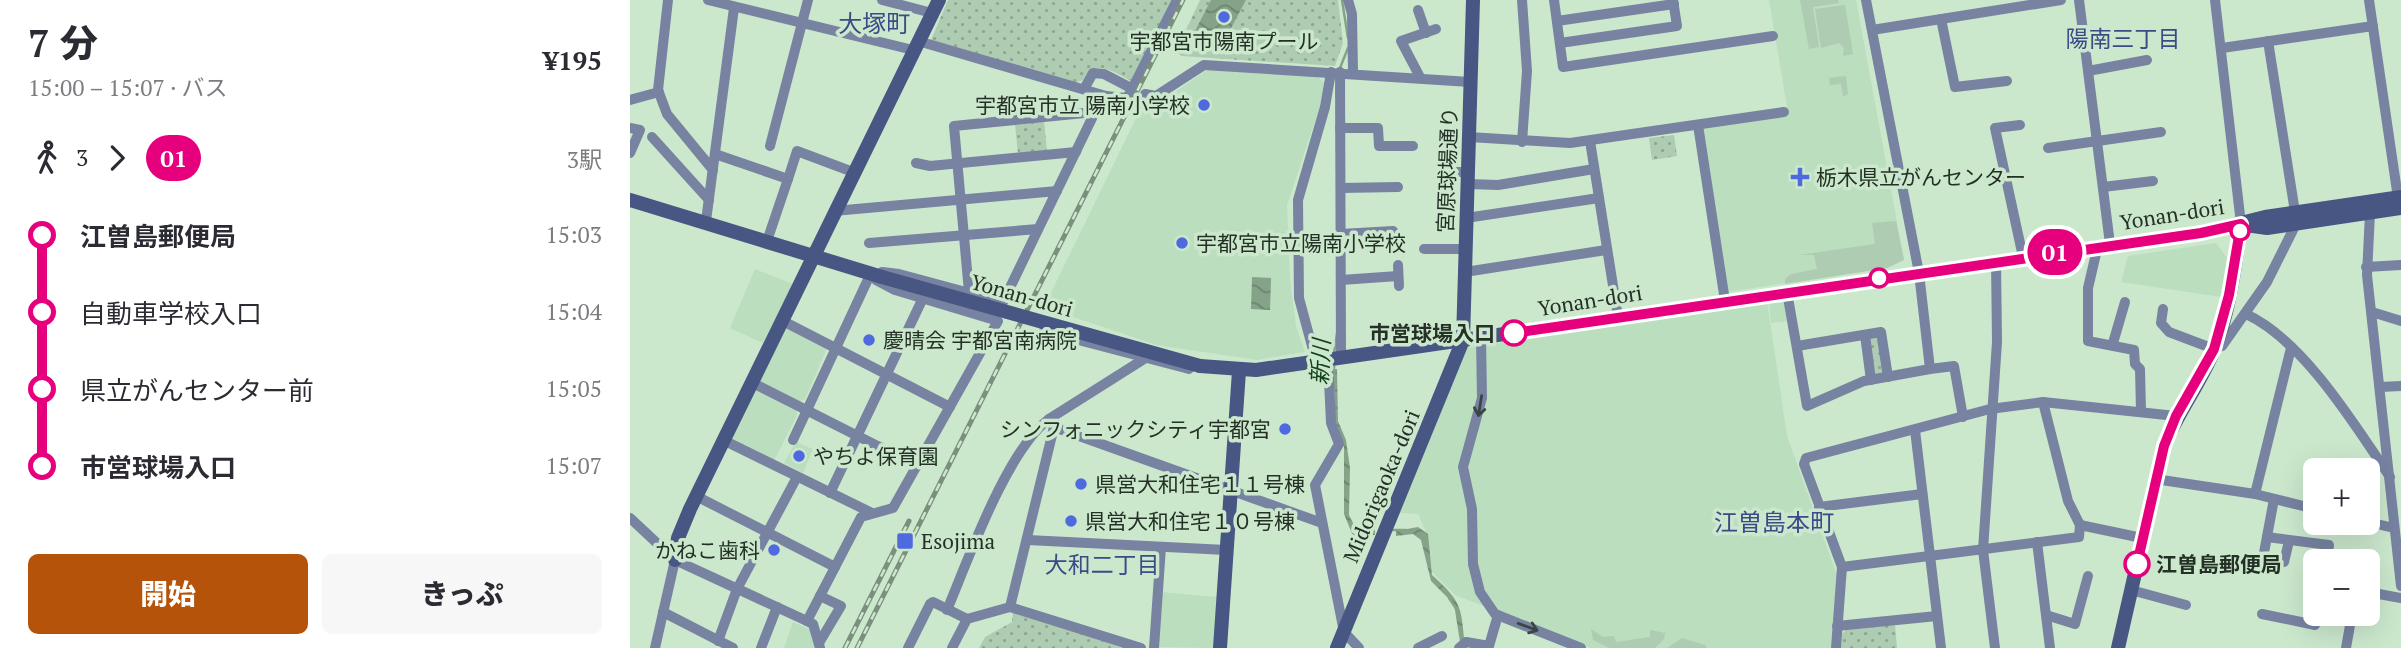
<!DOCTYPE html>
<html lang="ja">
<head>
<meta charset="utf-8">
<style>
	body { margin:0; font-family:"PT Serif","Noto Sans JP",serif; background:#f7f7f7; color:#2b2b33; height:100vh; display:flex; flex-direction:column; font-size:26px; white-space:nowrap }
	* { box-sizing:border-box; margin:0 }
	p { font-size:23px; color:#7c7c81 }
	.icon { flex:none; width:38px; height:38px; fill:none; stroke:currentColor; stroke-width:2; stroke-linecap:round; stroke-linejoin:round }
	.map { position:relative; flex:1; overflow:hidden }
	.sheet { display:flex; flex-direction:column; background:#fff; width:630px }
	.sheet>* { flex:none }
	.badge { padding:0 14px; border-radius:23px; font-size:24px; line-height:46px }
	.controls { position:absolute; left:1673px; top:458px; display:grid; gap:14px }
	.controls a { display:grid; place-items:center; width:77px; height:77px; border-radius:10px; background:#fff; box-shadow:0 7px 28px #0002; font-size:35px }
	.map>.badge { position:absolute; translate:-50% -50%; box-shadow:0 0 0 4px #fff }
	.legs { display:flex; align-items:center; gap:10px; height:77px; padding:0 28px; font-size:23px }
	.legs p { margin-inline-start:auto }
	.headline { display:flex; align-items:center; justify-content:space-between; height:119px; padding:0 28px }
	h1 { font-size:38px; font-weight:800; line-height:52px }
	.button { display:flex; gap:14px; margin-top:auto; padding:14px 28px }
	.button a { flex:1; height:80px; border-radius:10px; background:#b45309; color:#fff; font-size:28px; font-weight:800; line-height:80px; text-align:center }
	.button a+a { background:#f7f7f7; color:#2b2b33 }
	ul { padding:0 28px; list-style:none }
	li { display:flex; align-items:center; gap:24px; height:77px; font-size:26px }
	li i { display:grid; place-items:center; width:10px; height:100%; margin:0 9px; background:currentColor }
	li i::after { content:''; width:18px; height:18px; margin:-9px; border:5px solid; border-radius:50%; background:#fff }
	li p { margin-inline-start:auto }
	li:first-child i { background:linear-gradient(#0000 50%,currentColor 0) }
	li:last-child i { background:linear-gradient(currentColor 50%,#0000 0) }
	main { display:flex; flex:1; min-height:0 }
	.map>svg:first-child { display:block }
</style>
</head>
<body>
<main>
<section class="sheet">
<div class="headline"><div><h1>7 分</h1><p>15:00 – 15:07 · バス</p></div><b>¥195</b></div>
<div class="legs"><svg class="icon" aria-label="walk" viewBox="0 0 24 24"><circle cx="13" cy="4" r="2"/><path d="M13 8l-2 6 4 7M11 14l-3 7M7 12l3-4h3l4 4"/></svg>3<svg class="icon" aria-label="forward" viewBox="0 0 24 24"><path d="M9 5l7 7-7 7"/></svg><b class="badge" style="background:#e6007e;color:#fff">01</b><p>3駅</p></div>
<ul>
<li><i style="color:#e6007e"></i><b>江曽島郵便局</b><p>15:03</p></li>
<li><i style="color:#e6007e"></i><span>自動車学校入口</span><p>15:04</p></li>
<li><i style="color:#e6007e"></i><span>県立がんセンター前</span><p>15:05</p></li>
<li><i style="color:#e6007e"></i><b>市営球場入口</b><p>15:07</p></li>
</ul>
<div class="button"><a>開始</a><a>きっぷ</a></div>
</section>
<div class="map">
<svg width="1771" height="648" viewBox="0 0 1771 648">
	<defs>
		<pattern id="grass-dots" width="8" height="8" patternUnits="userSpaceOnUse" patternTransform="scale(1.75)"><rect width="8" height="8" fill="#aeccb1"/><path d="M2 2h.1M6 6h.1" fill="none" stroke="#8da690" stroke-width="1.8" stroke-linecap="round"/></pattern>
		<pattern id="water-waves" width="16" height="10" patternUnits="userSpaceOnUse" patternTransform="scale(1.75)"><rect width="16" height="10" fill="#85a388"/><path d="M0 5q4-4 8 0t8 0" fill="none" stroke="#6d856f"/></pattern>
	</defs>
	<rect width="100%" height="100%" fill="#cbe8cd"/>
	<g fill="#badebe">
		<polygon points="1139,0 1226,0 1274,260 1257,268 1097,292 1073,127 1158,113"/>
		<polygon points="586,69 688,77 694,83 690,106 657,205 660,280 666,326 675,352 627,360 526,345 414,307 515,100 533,100 576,71"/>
		<polygon points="1586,243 1597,258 1591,297 1491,282 1498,256"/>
		<polygon points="125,269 163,284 133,343 100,328"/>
		<polygon points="1154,299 1159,321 1141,323 1139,301"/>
		<polygon points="1137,301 1157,436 1207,575 1202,648 961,648 825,595 802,572 796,532 788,514 770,513 837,348"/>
		<polygon points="156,325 198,346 175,399 169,402 130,382"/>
		<polygon points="123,387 166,408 167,415 144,461 101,440"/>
		<polygon points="166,442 183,449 173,473 154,463"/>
		<polygon points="530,592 588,597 586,648 527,647"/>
		<polygon points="163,622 179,629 185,648 154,648"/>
	</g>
	<g fill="url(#grass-dots)">
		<path d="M318,0H543L501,81C485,73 464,57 453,80L445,83L301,40Z"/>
		<polygon points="570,0 708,0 713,43 705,66 551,56 546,51"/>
		<polygon points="414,121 417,151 388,154 385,124"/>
		<polygon points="1044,135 1047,156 1022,160 1019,138"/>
		<polygon points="1247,335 1254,373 1245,376 1239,336"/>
		<polygon points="383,612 498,648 349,648 355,637 382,622"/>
		<polygon points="1265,625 1267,648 1211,648 1212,634 1216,630"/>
	</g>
	<g fill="#aeccb1">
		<polygon points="1170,0 1208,0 1209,3 1183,7 1189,47 1179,49"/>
		<polygon points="1215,5 1223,54 1213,56 1214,48 1209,43 1191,48 1185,9"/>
		<polygon points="1216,76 1218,94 1213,97 1211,84 1200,85 1199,78"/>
		<polygon points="1266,221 1274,260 1257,268 1155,284 1155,279 1161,274 1187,269 1184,255 1169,255 1245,244 1242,223"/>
		<polygon points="961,629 973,637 984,636 986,642 1020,637 1020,630 1035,633 1034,639 1025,648 979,648 963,640"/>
		<polygon points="1052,638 1075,645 1077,648 1037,648"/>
	</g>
	<g fill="url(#water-waves)">
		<polygon points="581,0 616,0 591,47 564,33"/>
		<polygon points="622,277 641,278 640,310 621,309"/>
		<polygon points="704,369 707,369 708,421 716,440 720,468 719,515 727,531 745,530 745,535 723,536 714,514 714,447 705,420"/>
		<path d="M788,527L798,534L802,575C833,603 831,607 835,648H831L824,604L801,581L791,540L783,534L766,536V531Z"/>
	</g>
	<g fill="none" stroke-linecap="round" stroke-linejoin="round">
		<g stroke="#85a388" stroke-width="2.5">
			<polyline points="712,0 718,38"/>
			<polyline points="710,68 718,48"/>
			<polyline points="704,354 707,333"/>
			<polyline points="704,364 704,389"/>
			<polyline points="762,530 776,530"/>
			<polyline points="819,598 827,610"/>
		</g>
		<g stroke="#7883a2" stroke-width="10">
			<polyline points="38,0 28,90 37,114 83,170"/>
			<polyline points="78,0 283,50"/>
			<polyline points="252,0 302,13"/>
			<polyline points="718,0 722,14 723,72"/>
			<polyline points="892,0 897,71 892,142"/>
			<polyline points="924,0 933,67 1143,36"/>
			<polyline points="1449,0 1480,244"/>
			<polyline points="1585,0 1611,224"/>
			<polyline points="1739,0 1768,198"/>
			<polyline points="788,10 796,33"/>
			<polyline points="1311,19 1325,87 1377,81"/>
			<polyline points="927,21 1044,4"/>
			<polyline points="1242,30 1431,0"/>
			<polyline points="288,41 476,96"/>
			<polyline points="1638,41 1665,212"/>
			<polyline points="930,43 1047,26 1043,0"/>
			<polyline points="1592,48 1743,26"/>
			<polyline points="1458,71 1517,60"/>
			<polyline points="710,72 711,357"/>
			<polyline points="790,77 771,41 806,29"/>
			<polyline points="454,89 463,73 474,74 499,87"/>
			<polyline points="515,94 526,96 574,65 840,82"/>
			<polyline points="0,100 29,92"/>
			<polyline points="1068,125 1095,301"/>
			<polyline points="1390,125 1365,128 1393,257"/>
			<polyline points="0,128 10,130 0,153"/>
			<polyline points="710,128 748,128 749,146 783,146"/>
			<polyline points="22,137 79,200"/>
			<polyline points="839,137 940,143 1154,112"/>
			<polyline points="960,141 988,317"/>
			<polyline points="140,146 178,0"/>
			<polyline points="1418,148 1531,132"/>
			<polyline points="85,154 158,179 167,151 223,172"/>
			<polyline points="286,163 300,166 446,152"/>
			<polyline points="813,172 838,172"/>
			<polyline points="838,184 868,185 964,169"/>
			<polyline points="1473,187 1523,181"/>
			<polyline points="711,188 768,187"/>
			<polyline points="204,211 427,191"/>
			<polyline points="1740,213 1737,275 1771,586"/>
			<polyline points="836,218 969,198"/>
			<polyline points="76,221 104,8"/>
			<polyline points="711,234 763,231"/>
			<polyline points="137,241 158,179"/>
			<polyline points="239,243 408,229"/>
			<polyline points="1468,245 1458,288 1458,341 1504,350 1505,364 1510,369 1511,411"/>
			<polyline points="794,249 836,249"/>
			<polyline points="768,265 769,286"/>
			<polyline points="1736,267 1771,265"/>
			<polyline points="252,272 269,274 373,302 465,112 476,96 495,98 499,95 547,0"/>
			<polyline points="835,272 976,250"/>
			<polyline points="711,280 768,276"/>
			<polyline points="339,292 324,126 465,112"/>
			<polyline points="1157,292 1177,406 1234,381 1300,369 1289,273 1236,0"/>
			<polyline points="1533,309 1531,323 1539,332 1584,349 1592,346 1637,282 1666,224"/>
			<polyline points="1742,312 1771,321"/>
			<path d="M1616,314C1673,340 1725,425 1760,477"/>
			<polyline points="151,320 320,407"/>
			<polyline points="414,331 559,369"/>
			<polyline points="1235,335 1241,380"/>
			<polyline points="851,338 852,398 833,467 842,509 843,564 850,592 865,614 951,648"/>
			<polyline points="1483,343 1495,302"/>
			<polyline points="1167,346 1251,332 1258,377"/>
			<polyline points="698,359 701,423 709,444 685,485 714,632 729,648"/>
			<polyline points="686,361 669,298 668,200 695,107 701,72"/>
			<polyline points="1300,369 1324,366 1333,417"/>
			<polyline points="121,382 287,466"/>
			<polyline points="1750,387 1771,386"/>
			<polyline points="424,427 692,523"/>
			<polyline points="1285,430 1311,648"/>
			<polyline points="93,440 242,513"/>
			<polyline points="163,440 240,275"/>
			<polyline points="1525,479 1625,494 1685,509"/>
			<polyline points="200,493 293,298"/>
			<polyline points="1625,494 1661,348"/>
			<polyline points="66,496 205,567"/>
			<polyline points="1189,507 1292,494"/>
			<polyline points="0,518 45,560 177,621"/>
			<polyline points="1738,522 1764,528"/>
			<polyline points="1450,525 1512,538"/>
			<polyline points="1637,537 1699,545 1697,562"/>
			<polyline points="398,540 596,550"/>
			<polyline points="1407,542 1420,648"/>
			<polyline points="1654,562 1659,541"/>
			<polyline points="1212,567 1449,537 1450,525 1438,501 1413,402"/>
			<polyline points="1631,569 1644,499"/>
			<polyline points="1501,590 1556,605"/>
			<polyline points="1738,592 1771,598"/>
			<polyline points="380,607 424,427 419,419 514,359"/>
			<path d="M317,610C338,560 377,450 419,419"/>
			<polyline points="33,612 103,648"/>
			<polyline points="1632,614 1685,625 1688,614"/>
			<polyline points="1416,615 1445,624 1458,576"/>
			<polyline points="1207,626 1307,616"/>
			<polyline points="88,641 107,589 167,477"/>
			<polyline points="189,643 211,606 190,596"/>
			<polyline points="25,648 45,560"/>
			<polyline points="131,648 147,607"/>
			<polyline points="190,648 183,624 177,621 231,517 263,508 368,321 265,290 246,280"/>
			<polyline points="278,648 300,604 303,602 337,619"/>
			<polyline points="322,648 337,619 380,607 511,648"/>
			<polyline points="524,648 531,547"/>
			<polyline points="788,648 812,636"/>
			<polyline points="829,648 836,642 859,646 868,615"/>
			<polyline points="1206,648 1212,567 1174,464 1176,458 1360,409 1413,402 1546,416"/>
			<polyline points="1365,648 1353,550 1367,342 1366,261"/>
			<polyline points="1716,648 1722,614"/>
		</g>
		<g stroke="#485683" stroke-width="14">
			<polyline points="0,200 252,277"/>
			<polyline points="1616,225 1637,228 1771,208"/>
			<polyline points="570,366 626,370 1571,233 1635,217 1771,197"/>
			<polyline points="45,560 48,538 60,509 309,0"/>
			<polyline points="590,648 609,371"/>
			<polyline points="707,648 833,340 843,0"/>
			<path d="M1488,648L1534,446C1548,412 1570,384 1584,350C1600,311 1605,266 1611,224"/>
		</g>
		<g stroke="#7b8f7d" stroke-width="5">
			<g id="rail">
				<polyline points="215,648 279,521"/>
				<polyline points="227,648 553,0"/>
			</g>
		</g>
		<use href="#rail" stroke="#cbe8cd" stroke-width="2.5" stroke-dasharray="8" stroke-linecap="butt"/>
		<polyline stroke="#485683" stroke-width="14" points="252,277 570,366"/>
	</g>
	<defs><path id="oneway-shaft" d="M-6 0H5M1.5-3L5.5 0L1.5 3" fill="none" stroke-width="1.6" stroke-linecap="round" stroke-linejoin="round" transform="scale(1.75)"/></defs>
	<g stroke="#3a4545">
		<use href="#oneway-shaft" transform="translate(850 406) rotate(99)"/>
		<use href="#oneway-shaft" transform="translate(898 627) rotate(20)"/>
	</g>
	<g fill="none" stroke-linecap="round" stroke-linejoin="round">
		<g stroke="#fff" stroke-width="16">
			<polyline id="line-1" points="884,333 1571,233 1611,224 1599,295 1584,349 1546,416 1534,446 1507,564"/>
		</g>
		<use href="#line-1" stroke="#e6007e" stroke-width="10"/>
	</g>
	<g fill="#4f6ade" stroke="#cbe8cd" stroke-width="2.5">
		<circle cx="594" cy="17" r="7"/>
		<circle cx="574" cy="105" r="7"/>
		<path d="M1166.5 166.5h7v7h7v7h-7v7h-7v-7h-7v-7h7z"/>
		<circle cx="552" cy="243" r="7"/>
		<circle cx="239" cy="340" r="7"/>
		<circle cx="655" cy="429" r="7"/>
		<circle cx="169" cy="456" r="7"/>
		<circle cx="451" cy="484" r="7"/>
		<circle cx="441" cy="521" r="7"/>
		<rect x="266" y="532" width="18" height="18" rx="3.5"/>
		<circle cx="144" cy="550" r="7"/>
	</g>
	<g fill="#fff" stroke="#e6007e" stroke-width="3.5">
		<circle cx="1610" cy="231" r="9"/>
		<circle cx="1249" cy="278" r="9"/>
		<circle cx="884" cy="333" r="12"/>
		<circle cx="1507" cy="564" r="12"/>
	</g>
	<g text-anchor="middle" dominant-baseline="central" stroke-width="7" stroke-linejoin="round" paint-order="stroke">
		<g font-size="21" fill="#253026" stroke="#cbe8cd" text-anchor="start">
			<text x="594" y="41" text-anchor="middle">宇都宮市陽南プール</text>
			<text x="560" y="105" text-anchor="end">宇都宮市立 陽南小学校</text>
			<text x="1186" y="177">栃木県立がんセンター</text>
			<text x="566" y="243">宇都宮市立陽南小学校</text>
			<text x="253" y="340">慶晴会 宇都宮南病院</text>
			<text x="641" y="429" text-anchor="end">シンフォニックシティ宇都宮</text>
			<text x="183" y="456">やちよ保育園</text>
			<text x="465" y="484">県営大和住宅１１号棟</text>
			<text x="455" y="521">県営大和住宅１０号棟</text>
			<text x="291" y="541">Esojima</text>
			<text x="130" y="550" text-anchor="end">かねこ歯科</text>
		</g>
		<g font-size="21" fill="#253026" stroke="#cbe8cd">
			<text transform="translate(817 170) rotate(-88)">宮原球場通り</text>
			<text transform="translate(1542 214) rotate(-9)">Yonan-dori</text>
			<text transform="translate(392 295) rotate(16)">Yonan-dori</text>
			<text transform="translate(960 300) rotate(-9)">Yonan-dori</text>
			<text transform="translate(751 486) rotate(-67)">Midorigaoka-dori</text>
		</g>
		<g font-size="21" font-weight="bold" fill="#253026" stroke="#cbe8cd" text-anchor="end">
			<text x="865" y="333">市営球場入口</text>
			<text x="1526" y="564" text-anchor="start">江曽島郵便局</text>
		</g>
		<g font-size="23" fill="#3a4b86" stroke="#cbe8cd">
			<text x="1493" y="38">陽南三丁目</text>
			<text x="472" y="564">大和二丁目</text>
		</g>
		<g font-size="23" font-style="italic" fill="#12411c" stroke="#cbe8cd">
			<text transform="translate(690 362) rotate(-87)">新川</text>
		</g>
		<g font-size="24" fill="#3a4b86" stroke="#cbe8cd">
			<text x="244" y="23">大塚町</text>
			<text x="1144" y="522">江曽島本町</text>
		</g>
	</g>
</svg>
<div class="controls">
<a>+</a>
<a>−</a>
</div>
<b class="badge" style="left:1425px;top:252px;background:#e6007e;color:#fff">01</b>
</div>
</main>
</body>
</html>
